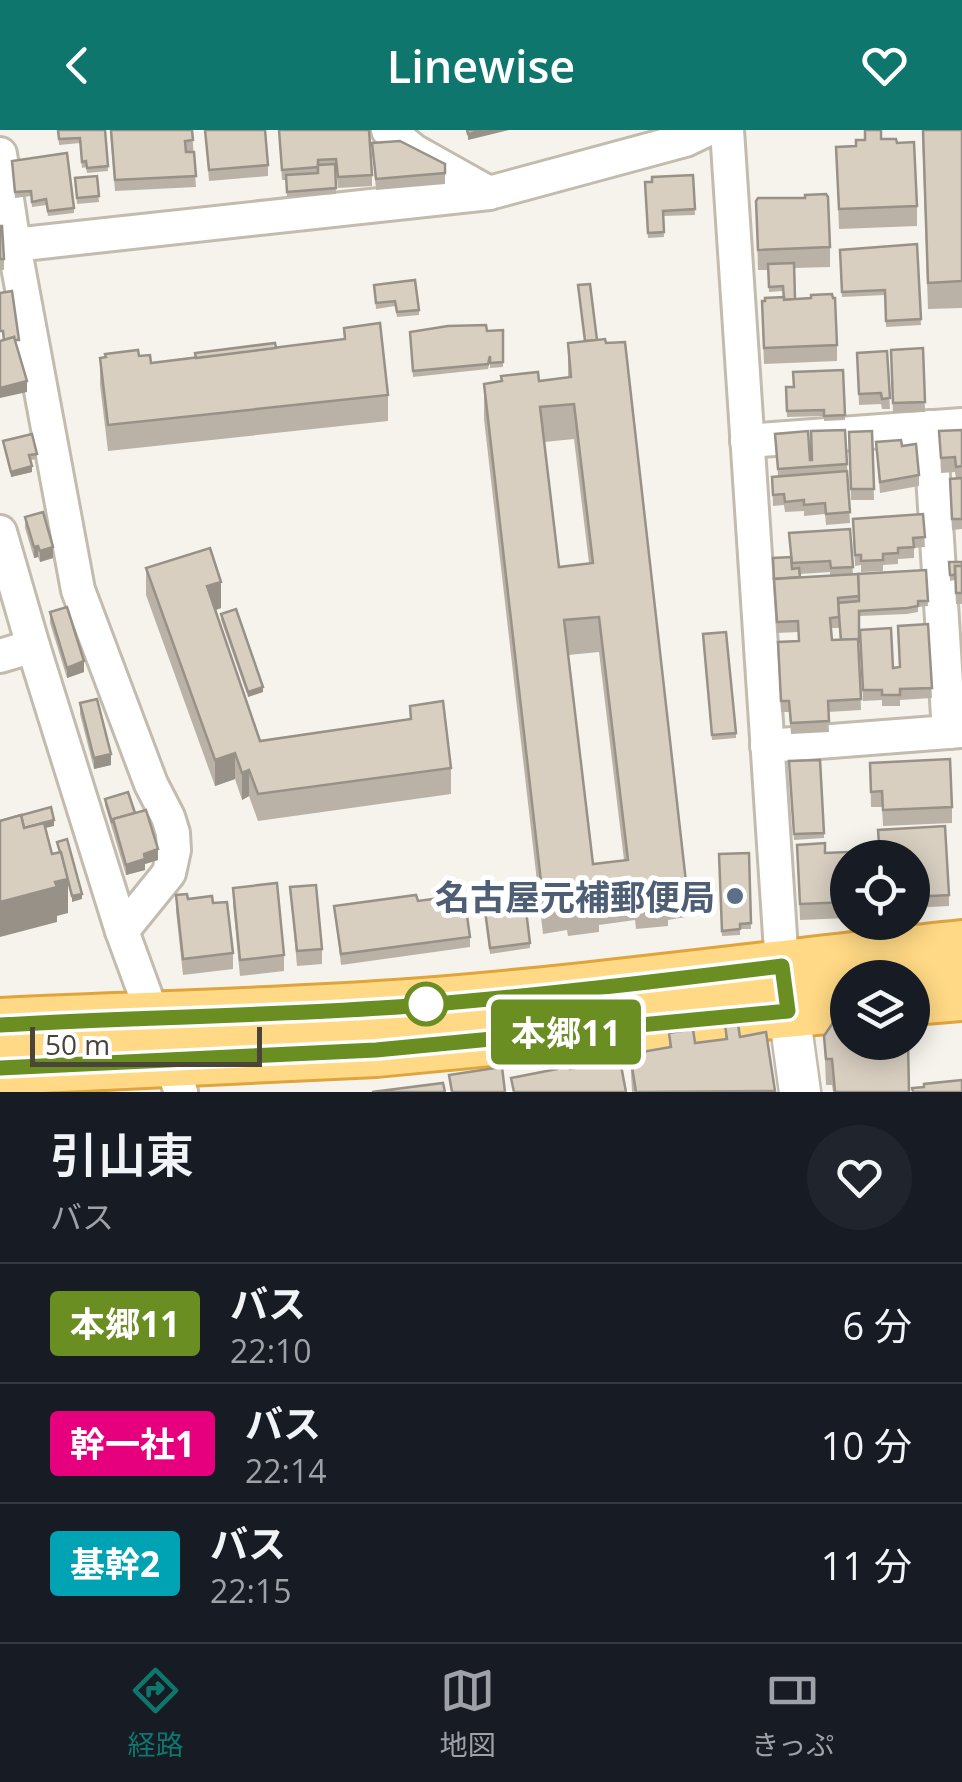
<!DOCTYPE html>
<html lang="ja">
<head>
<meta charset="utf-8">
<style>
	body { margin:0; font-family:"Open Sans","Noto Sans JP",sans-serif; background:#20242c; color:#f1f3f6; height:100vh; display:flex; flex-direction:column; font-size:38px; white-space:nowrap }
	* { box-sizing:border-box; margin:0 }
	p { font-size:32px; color:#9ea1a6 }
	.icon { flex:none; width:55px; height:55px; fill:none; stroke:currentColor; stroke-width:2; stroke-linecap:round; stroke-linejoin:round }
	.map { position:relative; height:962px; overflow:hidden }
	.sheet { display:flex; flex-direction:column; background:#171b24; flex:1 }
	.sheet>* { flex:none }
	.badge { padding:0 20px; border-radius:8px; font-size:35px; line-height:65px }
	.controls { position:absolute; left:830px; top:710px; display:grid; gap:20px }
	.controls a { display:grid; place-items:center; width:100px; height:100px; border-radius:50%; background:#171b24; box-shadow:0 5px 25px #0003; font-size:50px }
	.scale { position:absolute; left:30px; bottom:25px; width:232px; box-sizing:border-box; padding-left:10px; border:5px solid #4b4439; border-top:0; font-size:28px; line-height:35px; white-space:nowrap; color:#4b4439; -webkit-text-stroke:8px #fff; paint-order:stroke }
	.map>.badge { position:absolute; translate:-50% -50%; box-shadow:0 0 0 5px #fff }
	.round { display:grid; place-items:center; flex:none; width:105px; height:105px; border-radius:52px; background:#20242c }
	.head { display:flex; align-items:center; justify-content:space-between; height:170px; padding:0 50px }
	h1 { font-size:48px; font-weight:600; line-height:75px }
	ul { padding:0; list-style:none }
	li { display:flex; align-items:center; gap:30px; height:120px; padding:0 50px; border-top:2px solid #363941 }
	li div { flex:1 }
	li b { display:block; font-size:38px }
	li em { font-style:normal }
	li .badge { min-width:110px; font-weight:700; text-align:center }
	header { display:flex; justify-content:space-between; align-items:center; height:130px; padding:0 50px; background:#0f766e; color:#fff; font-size:45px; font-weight:600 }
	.tabs { display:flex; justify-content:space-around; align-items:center; height:140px; border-top:2px solid #363941; background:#171b24; font-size:28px; color:#9ea1a6 }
	.tabs a { display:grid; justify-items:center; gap:5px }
	.tabs .selected { color:#0f766e }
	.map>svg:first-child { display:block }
</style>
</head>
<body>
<header><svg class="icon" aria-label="back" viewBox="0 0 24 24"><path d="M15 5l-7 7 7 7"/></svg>Linewise<svg class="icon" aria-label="heart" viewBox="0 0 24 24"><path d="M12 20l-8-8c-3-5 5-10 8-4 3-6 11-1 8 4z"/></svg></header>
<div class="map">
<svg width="962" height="962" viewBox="0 0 962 962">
	<rect width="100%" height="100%" fill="#f6f3ec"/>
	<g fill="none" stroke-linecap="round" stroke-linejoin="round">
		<g stroke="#c2bbae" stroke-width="38">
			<g id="minor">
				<polyline points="388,0 414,21 489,63"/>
				<polyline points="727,0 782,836"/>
				<polyline points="0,24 14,115 78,460 151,654 168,687 173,703 174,720 169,743 122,801"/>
				<polyline points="14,115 489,63 685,10 706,0"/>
				<polyline points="930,297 949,602"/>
				<polyline points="747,311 962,295"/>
				<polyline points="0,402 33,516 122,801 181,962"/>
				<polyline points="0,526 33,516"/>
				<polyline points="767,616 962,601"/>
			</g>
		</g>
		<g stroke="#c2bbae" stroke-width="45">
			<polyline id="tertiary" points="785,852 800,962"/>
		</g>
		<g stroke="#e0a43c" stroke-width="58">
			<g id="trunk">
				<polyline points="912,868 962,864"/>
				<path d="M0,895C137,888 274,886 410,876C594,862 778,836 962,817"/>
				<polyline points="0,938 376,920 848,875"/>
			</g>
		</g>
		<use href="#minor" stroke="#fff" stroke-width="32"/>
		<use href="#tertiary" stroke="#fff" stroke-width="40"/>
		<use href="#trunk" stroke="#ffd985" stroke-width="52"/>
	</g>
	<g fill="#bab2a6" fill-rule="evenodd">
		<polygon points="58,0 105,0 108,41 87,43 86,37 82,38 80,13 59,15"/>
		<polygon points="110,0 192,0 196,57 115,61"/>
		<polygon points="205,0 268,35 268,46 209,51"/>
		<polygon points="279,0 372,45 372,56 338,58 336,39 335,40 336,64 287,67 286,50 282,50"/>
		<polygon points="922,0 962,0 962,178 928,179"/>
		<polygon points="881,9 917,76 917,96 839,99 836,17 856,16"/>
		<polygon points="372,13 445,34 445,54 376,60"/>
		<polygon points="12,36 74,78 74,83 48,86 46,75 32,77 31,66 15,68"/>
		<polygon points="693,45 695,85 663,86 664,107 648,108 645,52"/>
		<polygon points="97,46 99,72 77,74 75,48"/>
		<polygon points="756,71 830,117 830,137 794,138 795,169 837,215 837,231 764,234 762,186 783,167 783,161 769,162 768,140 758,140"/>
		<polygon points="0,96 4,129 4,140 0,140"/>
		<polygon points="917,114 921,195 886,197 885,165 842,167 840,120"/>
		<polygon points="374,155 419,180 419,185 397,187 395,176 376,179"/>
		<polygon points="344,198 388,265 388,291 108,321 100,255 100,228 139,226 151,233 344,209"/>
		<polygon points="503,200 503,237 490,238 490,232 488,239 413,247 410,202"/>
		<path d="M597,210L686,752V787L668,790V796L636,799L635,790L599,795V802L568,806L567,800L543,804L484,289V254L501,251V246L539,251L568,248V213ZM574,309L589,433L559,437L544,312ZM599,522L624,730L593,734L568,525Z"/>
		<polygon points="923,218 925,282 893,283 891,220"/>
		<polygon points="887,221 890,279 882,279 881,274 859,275 857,223"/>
		<polygon points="843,240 845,290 824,291 824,286 787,287 786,257 793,257"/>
		<polygon points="962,300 962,399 952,400 950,360 956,349 955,342 941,343 939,301"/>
		<polygon points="872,301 874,370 851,370 849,302"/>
		<polygon points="775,304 810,330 847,334 850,393 826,395 825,384 804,386 804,381 785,382 784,375 773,376 772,347 778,346"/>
		<polygon points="3,311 37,324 37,329 30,330 32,342 11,347"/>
		<polygon points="876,312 902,316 919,345 919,356 880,363"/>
		<polygon points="923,384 925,417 914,418 914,428 898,429 898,434 883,435 883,441 861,442 861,435 855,436 853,399"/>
		<polygon points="25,387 53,428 40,432 38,427 34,428 25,398"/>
		<path d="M850,399L853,444L926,440L928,476L918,477V482L907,484L859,486V519L861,580L828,582L829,602L791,604L789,582H781L778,523L798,511V502L777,503L773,428L790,427ZM830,442V445L800,447V444ZM839,494L840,510H832L831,498H839Z"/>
		<polygon points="949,432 962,432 962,474 956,474 955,450 950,451"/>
		<polygon points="146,438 221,478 216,480 260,611 410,589 410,576 451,638 451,664 258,691 249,666 242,670 235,649 215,656 146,465"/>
		<polygon points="50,482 84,542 67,548 50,493"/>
		<polygon points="221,484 263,562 248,567 221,490"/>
		<polygon points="928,494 932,568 900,570 900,576 882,576 882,570 863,571 860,500 893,538 900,537"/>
		<polygon points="703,510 736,603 736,608 712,610"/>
		<polygon points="80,573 111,635 94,639 80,584"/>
		<polygon points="789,631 824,703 824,708 794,710"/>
		<polygon points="870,633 952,677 952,693 883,696 882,677 871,677"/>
		<polygon points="105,669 135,683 158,730 145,734 145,740 126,745 105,675"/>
		<polygon points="797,715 848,728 848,788 800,790"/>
		<polygon points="749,723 751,799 740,799 740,805 722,806 719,724"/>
		<polygon points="912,728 949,765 949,776 912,778"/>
		<polygon points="290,757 322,819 322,834 297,836"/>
		<polygon points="233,758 284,825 284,841 240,846 233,774"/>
		<polygon points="176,765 213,773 233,823 233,839 183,845 176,781"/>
		<polygon points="418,771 470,807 470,817 341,835 334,776"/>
		<polygon points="503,775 530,813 530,818 490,824 484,778"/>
		<polygon points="725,895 740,907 775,962 632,962 630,924 669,918 669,903 695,913 725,909"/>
		<polygon points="824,906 848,912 909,962 833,962 832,955 826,955"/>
	</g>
	<g fill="#979187">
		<polygon points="486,0 509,0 468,10 468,4"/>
		<polygon points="27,251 27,262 0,268 0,258"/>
		<polygon points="32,336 32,342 11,347 11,342"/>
		<polygon points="38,416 38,427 34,428 34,417"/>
		<polygon points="53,417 53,428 40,432 40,421"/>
		<polygon points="221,452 221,478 207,483 207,456"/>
		<polygon points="84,531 84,542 67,548 67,538"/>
		<polygon points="263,557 263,562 248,567 248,562"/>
		<polygon points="235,623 235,649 215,656 215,630"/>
		<polygon points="111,624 111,635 94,639 94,628"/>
		<polygon points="249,640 249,666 242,670 242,643"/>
		<polygon points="54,690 54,696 0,709 0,704"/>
		<polygon points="158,719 158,730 145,734 145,740 126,745 126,735 144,724"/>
		<polygon points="68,749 68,783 57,786 57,792 0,807 0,772 55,752"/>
		<polygon points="82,764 82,769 72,772 72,766"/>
	</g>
	<g fill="#d8cfc1" stroke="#979187" stroke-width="2.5" fill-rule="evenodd">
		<polygon points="58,0 105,0 108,36 87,38 86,31 82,32 80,8 59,9"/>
		<polygon points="111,0 192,0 193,10 185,11 186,22 194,22 196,46 115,50"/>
		<polygon points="205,0 265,0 268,35 209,40"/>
		<polygon points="279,0 369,0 372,45 338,47 336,29 318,30 318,37 282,40"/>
		<polygon points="467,0 486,0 468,4"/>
		<polygon points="865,0 881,0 881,9 896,9 897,13 914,12 917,76 839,79 836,17 856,16 856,10 865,10"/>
		<polygon points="923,0 962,0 962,151 928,153"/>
		<polygon points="400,11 445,34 445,43 376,49 372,13"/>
		<polygon points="67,23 74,78 48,81 46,69 32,72 31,61 15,62 12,31"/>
		<polygon points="335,34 336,58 287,62 286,45 318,43 318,35"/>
		<polygon points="693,45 695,79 663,81 664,102 648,103 645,52 652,52 652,47"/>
		<polygon points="97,46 99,66 77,68 75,48"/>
		<polygon points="826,64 828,67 830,117 758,120 756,71 758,68 805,68 805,65"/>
		<polygon points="0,96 2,96 4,129 0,129"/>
		<polygon points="917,114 921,189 886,191 885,160 842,162 840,120"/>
		<polygon points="794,133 795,169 784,170 783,156 769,157 768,134"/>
		<polygon points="415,150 419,180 397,182 395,171 376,173 374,155"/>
		<polygon points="590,154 597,210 585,211 578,155"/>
		<polygon points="12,161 19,210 14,210 14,207 4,210 3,201 0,201 0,163"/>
		<polygon points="832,164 833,168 835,168 837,215 764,218 762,171 765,171 765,168 784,167 784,170 796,169 811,168 811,165"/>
		<polygon points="380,193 388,265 108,295 100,228 106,227 105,224 138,220 139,226 150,225 151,233 345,209 344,198"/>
		<polygon points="486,195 487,201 503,200 503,232 490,233 490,226 488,234 413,241 410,202 448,196"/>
		<polygon points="14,207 27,251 0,258 0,211"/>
		<path d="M605,209L606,213L625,212L686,752L666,755L668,761L636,764L635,755L598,760L599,768L568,771L567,765L543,769L484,254L502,251L501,246L538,242L539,251L571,247L568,213ZM574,274L593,433L559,437L540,277ZM599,487L628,730L593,734L564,490Z"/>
		<polygon points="275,213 276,218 196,228 195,223"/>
		<polygon points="923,218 925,272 893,273 891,220"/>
		<polygon points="887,221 890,268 882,269 881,263 859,264 857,223"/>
		<polygon points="843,240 845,285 824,286 824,280 787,281 786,257 794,257 793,242"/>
		<polygon points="845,300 847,334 778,339 775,304 808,301 810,330 812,330 811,301"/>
		<polygon points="962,300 962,336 956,337 955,327 941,328 939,301"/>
		<polygon points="872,301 874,359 851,359 849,302"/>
		<polygon points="32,304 37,324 29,325 32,336 11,342 3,311"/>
		<polygon points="901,310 902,316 916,314 919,345 880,352 876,312"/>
		<polygon points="847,341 850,382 826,384 825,373 804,375 804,370 785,372 784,364 773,365 772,347"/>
		<polygon points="962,348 962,389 952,389 950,349"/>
		<polygon points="43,382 53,417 40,421 38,416 34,417 25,387"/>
		<polygon points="923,384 925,407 913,408 914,417 898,418 898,423 883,424 883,430 861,431 861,425 855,425 853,389"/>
		<polygon points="850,399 853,437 831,438 830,431 792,433 789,403"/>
		<polygon points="210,418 221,452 207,456 260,611 411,589 410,576 443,571 451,638 258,664 249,640 242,643 235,623 215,630 146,438"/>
		<polygon points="791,427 792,439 799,438 800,447 774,449 774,450 773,428"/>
		<polygon points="949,432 962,432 962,436 955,436 955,445 950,445"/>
		<polygon points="955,436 962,436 962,463 956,463"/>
		<polygon points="926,440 928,471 918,471 918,476 907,478 859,481 859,513 858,509 841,510 838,473 859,471 858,444"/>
		<polygon points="858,444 859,466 838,468 839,487 830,488 832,510 858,509 861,569 828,571 829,591 791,593 789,571 781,571 778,512 799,511 798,491 777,492 774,449"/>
		<polygon points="67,477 84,531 67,538 50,482"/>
		<polygon points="236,479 263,557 248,562 221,484"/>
		<polygon points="928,494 932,558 900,559 900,565 882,565 882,560 863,560 860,500 891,498 893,538 900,537 898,496"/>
		<polygon points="726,502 736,603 712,605 703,504"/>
		<polygon points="97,569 111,624 94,628 80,573"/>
		<polygon points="950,629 952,677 883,680 882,661 871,662 870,633"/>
		<polygon points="820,630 824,703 794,704 789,631"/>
		<polygon points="128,662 135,683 113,689 114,692 112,692 105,669"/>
		<polygon points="51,677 54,690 24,698 21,685 0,691"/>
		<polygon points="146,680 158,719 144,724 145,729 126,735 113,689"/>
		<polygon points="21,685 24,698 44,693 52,724 61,722 68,749 55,752 57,757 0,772 0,691"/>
		<polygon points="945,696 949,765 912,767 912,728 880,728 878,700"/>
		<polygon points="67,709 82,764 72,766 61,722 60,722 57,712"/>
		<polygon points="825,713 825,723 872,721 872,728 848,728 848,772 800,774 797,715"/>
		<polygon points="749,723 751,793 740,794 740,799 722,801 719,724"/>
		<polygon points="277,753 284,825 240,830 233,758"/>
		<polygon points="316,755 322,819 297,821 290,757"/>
		<polygon points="187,764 188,769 212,766 213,773 227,772 233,823 183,829 176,765"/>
		<polygon points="416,765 418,771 464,765 470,807 341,824 334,776"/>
		<polygon points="502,771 503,775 525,772 530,813 490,818 484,773"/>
		<polygon points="838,885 848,885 848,912 908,912 909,962 835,962 832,929 826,929 824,906"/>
		<polygon points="738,894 740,907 766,902 775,961 636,962 630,924 671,917 669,903 693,899 695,913 727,909 725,895"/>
		<polygon points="567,924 570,939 620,930 626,962 514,962 511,948 557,939 554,927"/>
		<polygon points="502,937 505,962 452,962 449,945"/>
		<polygon points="962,950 962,962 913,962 912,958 924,957 924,954"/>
		<polygon points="443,953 445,962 372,962"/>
	</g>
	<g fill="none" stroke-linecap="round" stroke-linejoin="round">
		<g stroke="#fff" stroke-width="22">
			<path id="line" d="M0,895C137,887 274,886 411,876C535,866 659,851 782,836L788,881L376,920L0,938"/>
		</g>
		<use href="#line" stroke="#6b8e23" stroke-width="15"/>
	</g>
	<circle fill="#5c6f8a" stroke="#fff" stroke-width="4" cx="735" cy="766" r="10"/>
	<circle fill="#fff" stroke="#6b8e23" stroke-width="5" cx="426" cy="874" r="20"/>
	<g text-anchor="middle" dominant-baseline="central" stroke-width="10" stroke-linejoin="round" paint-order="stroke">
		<g font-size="35" font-weight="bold" fill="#4e5e75" stroke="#fff" text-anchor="end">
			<text x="715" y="766">名古屋元補郵便局</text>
		</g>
	</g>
</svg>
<div class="controls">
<a><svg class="icon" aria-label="locate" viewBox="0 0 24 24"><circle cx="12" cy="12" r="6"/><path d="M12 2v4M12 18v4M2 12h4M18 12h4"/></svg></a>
<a><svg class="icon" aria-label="layers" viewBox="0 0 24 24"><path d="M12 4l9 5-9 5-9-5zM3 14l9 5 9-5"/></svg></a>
</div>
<div class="scale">50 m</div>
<b class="badge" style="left:566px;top:902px;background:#6b8e23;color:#fff">本郷11</b>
</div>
<section class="sheet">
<div class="head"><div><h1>引山東</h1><p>バス</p></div><a class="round"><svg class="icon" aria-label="heart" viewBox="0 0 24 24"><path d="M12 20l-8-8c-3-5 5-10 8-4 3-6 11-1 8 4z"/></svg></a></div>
<ul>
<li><span class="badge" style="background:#6b8e23;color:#fff">本郷11</span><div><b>バス</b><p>22:10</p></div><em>6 分</em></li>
<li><span class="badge" style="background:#e6007e;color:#fff">幹一社1</span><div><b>バス</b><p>22:14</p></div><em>10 分</em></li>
<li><span class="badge" style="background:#00a3b4;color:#fff">基幹2</span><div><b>バス</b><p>22:15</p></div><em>11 分</em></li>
</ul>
</section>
<nav class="tabs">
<a class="selected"><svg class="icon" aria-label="directions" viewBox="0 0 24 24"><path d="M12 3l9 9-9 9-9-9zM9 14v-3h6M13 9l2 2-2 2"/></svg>経路</a>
<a><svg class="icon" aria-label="map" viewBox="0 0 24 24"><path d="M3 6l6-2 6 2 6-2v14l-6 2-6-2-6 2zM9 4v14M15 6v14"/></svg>地図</a>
<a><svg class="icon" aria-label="tickets" viewBox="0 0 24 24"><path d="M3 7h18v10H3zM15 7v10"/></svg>きっぷ</a>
</nav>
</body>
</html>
